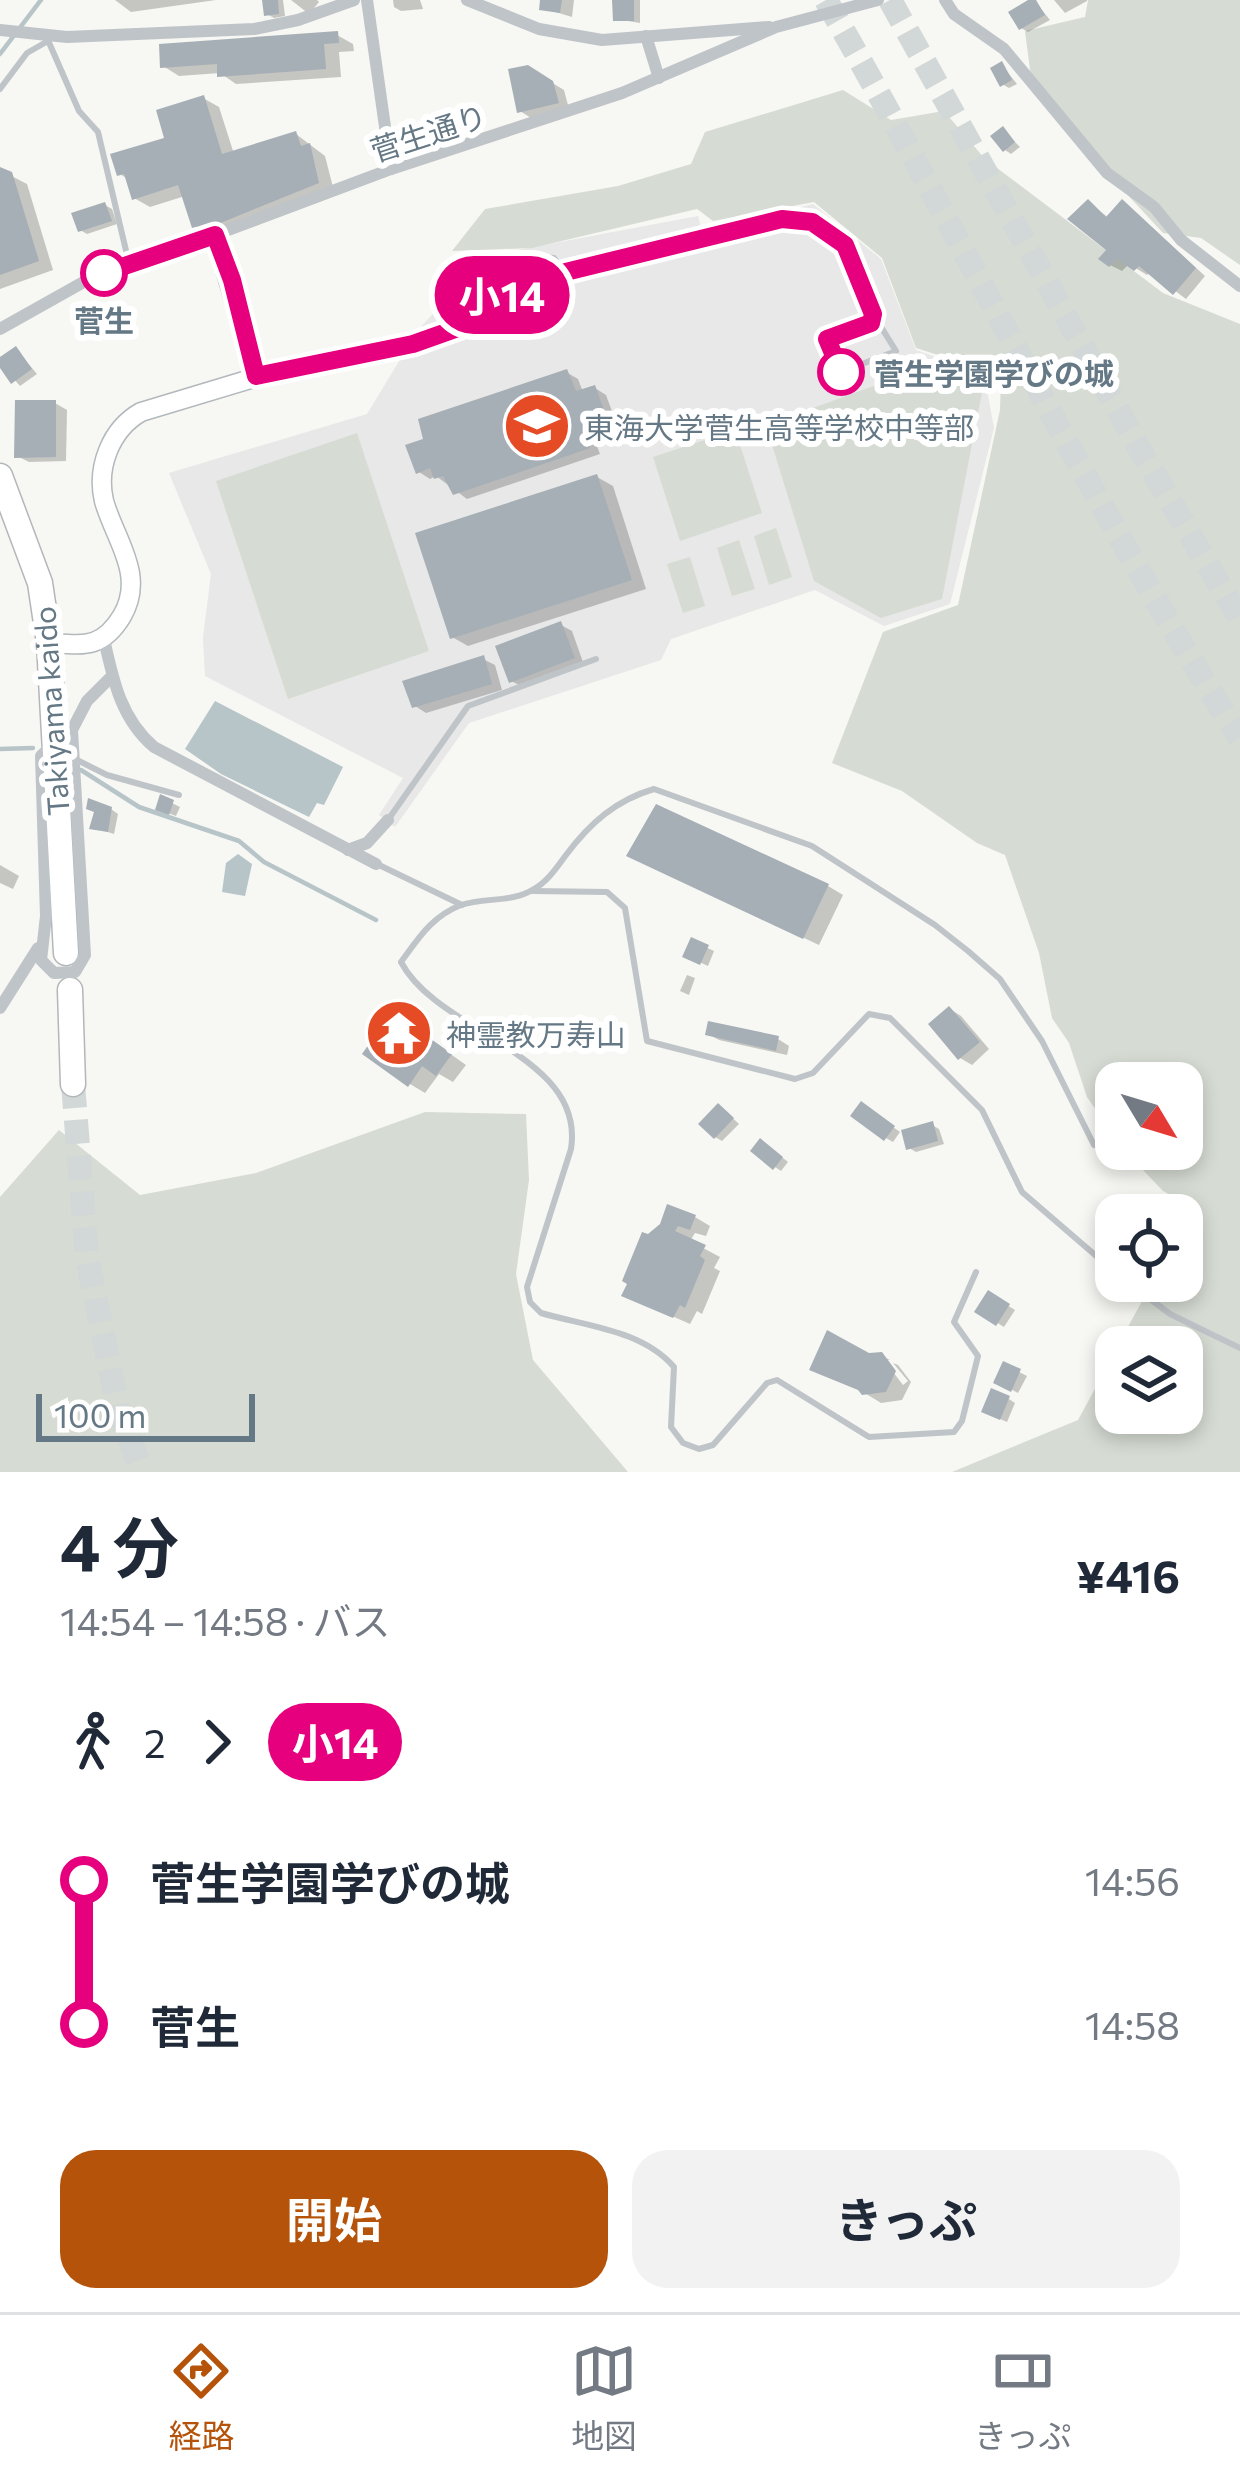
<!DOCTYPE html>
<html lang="ja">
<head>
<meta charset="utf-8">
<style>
	body { margin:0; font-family:Commissioner,"Noto Sans JP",sans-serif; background:#f2f2f3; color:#1f2937; height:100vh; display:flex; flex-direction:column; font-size:45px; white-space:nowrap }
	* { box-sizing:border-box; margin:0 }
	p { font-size:39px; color:#747a83 }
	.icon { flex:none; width:66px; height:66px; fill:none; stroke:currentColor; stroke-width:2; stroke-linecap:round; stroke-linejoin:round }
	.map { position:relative; height:1472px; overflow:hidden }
	.details { display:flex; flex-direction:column; background:#fff; flex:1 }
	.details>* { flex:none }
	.badge { padding:0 24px; border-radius:39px; font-size:42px; line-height:78px }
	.needle { width:78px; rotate:128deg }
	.fabs { position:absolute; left:1095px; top:1062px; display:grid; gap:24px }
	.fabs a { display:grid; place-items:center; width:108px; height:108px; border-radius:24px; background:#fff; box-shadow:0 6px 18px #0003; font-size:60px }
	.scale { position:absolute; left:36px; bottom:30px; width:219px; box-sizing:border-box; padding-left:12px; border:6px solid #657885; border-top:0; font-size:33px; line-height:42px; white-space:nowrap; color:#657885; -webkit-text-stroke:9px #fff; paint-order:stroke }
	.map>.badge { position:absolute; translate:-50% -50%; box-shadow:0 0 0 6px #fff }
	.legs { display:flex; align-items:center; gap:18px; height:132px; padding:0 60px; font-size:39px }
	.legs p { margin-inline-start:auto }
	.headline { display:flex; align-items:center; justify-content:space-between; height:204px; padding:0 60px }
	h1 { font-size:66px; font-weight:700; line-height:90px }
	.button { display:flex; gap:24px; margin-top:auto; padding:24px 60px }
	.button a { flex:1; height:138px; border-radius:36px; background:#b45309; color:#fff; font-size:48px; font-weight:700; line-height:138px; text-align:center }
	.button a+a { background:#f2f2f3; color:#1f2937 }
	ul { padding:0 60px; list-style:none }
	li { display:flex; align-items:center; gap:42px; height:144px; font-size:45px }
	li i { display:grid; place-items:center; width:18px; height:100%; margin:0 15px; background:currentColor }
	li i::after { content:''; width:30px; height:30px; margin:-15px; border:9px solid; border-radius:50%; background:#fff }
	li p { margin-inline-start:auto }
	li:first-child i { background:linear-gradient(#0000 50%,currentColor 0) }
	li:last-child i { background:linear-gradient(currentColor 50%,#0000 0) }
	.tab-bar { display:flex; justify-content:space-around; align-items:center; height:168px; border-top:3px solid #e0e1e3; background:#fff; font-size:33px; color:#747a83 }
	.tab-bar a { display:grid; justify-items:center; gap:6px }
	.tab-bar .active { color:#b45309 }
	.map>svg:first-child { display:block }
</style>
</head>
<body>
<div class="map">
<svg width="1240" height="1472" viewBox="0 0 1240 1472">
	<rect width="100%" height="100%" fill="#f7f7f3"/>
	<polygon fill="#e7e8e7" points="813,204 881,259 916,350 984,374 994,428 950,604 884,626 815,590 671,639 661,660 469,723 395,827 379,815 403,778 205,676 203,638 211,574 169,473 367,414 418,330 486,256 698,216 702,231"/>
	<g fill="#d6dcd3">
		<polygon points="1088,0 1240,0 1240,265 1201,238 1163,233 1033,93 1025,31 1085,17"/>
		<polygon points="843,90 891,120 944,111 985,159 1163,293 1240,324 1240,1472 952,1472 1078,1420 1116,1350 1116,1413 1182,1413 1182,1347 1117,1347 1153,1281 1182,1281 1182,1228 1193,1207 1163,1191 1123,1149 1182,1149 1182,1083 1116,1083 1116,1139 1087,1097 1069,1043 1052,1018 1039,953 1005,855 977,843 902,791 832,763 883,632 958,605 1000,410 1001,375 916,348 882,258 814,202 713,221 697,209 532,248 452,251 485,209 618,186 691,164 705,132"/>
		<polygon points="918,370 983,387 942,599 881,618 814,581 766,425"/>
		<polygon points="735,430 762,513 680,541 653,457"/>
		<polygon points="357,433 429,651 288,699 216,481"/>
		<polygon points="776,528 792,577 769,585 754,536"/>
		<polygon points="739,540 755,589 732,596 717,548"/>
		<polygon points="690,557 705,606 683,613 667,564"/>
		<polygon points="425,1112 526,1114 529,1180 516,1274 533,1360 628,1472 0,1472 0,1197 59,1130 140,1195 256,1173"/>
	</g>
	<g fill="#b7c4c8">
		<polygon points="215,701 343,767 324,805 317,803 309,817 221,774 185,749"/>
		<polygon points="238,854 252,864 245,896 222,892 226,863"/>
	</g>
	<g fill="#0003">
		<polygon points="115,0 216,0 131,12"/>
		<polygon points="265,0 283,0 285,16 274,18 267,14"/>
		<polygon points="291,0 317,0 319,2 309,14"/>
		<polygon points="393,0 420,0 423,9 401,11 394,7"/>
		<polygon points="543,0 574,0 572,17 542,8"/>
		<polygon points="615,0 640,0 640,23 616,19"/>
		<polygon points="1034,0 1050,20 1028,32 1021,28"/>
		<polygon points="1054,0 1087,0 1087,1 1065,13"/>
		<polygon points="337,35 353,44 354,51 339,52 341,77 236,84 220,73 179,76 163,66"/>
		<polygon points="1002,65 1017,84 1009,88 1002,84"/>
		<polygon points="528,68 564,90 569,109 531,118 520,111"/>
		<polygon points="203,98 219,107 234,154 296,134 325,156 334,191 210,236 195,226 185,196 150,207 134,198 129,180 120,174 167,140"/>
		<polygon points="1003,130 1020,147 1011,154 1005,150"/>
		<polygon points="0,170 27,184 53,270 0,289"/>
		<polygon points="1089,203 1109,218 1133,210 1205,276 1186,299 1150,272 1147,275 1129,264 1122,271 1110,265 1110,250"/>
		<polygon points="105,205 112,209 117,224 87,234 80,230"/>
		<polygon points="16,349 37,374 20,386 0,363"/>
		<polygon points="566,372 578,379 583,392 595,388 606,395 617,425 592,433 600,454 467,499 436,476 430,479 419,472 427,441"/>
		<polygon points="55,403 67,410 66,461 29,462 17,456"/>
		<polygon points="597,477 613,486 646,589 468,646 452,637"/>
		<polygon points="561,625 572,631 584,665 523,687 511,681"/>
		<polygon points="483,659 495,665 502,690 426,713 415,706"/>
		<polygon points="162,798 180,807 176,816 165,812"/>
		<polygon points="111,809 118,814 114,834 92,827"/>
		<polygon points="646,864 828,886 843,895 819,945"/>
		<polygon points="0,865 19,876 13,889 0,883"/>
		<polygon points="693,941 714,951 708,966 686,956"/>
		<polygon points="687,975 695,978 689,995 680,991"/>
		<polygon points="950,1009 961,1016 989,1049 972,1065 960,1058 932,1024"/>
		<polygon points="408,1024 466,1065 453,1082 439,1074 425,1093 410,1084"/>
		<polygon points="708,1034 778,1039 789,1046 787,1055 719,1040"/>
		<polygon points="868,1109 900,1132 893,1142 886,1138"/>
		<polygon points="725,1111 739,1124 722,1141 715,1137"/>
		<polygon points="932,1125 939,1129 944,1144 916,1152 909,1148"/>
		<polygon points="768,1146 788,1162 781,1171 775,1167"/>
		<polygon points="695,1217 710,1226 706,1236 695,1233 690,1241 720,1257 714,1268 720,1271 702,1314 697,1311 690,1324 624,1295 649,1237"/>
		<polygon points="989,1294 1015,1310 1004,1327 978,1311"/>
		<polygon points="868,1356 881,1356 890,1360 884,1360 903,1385 908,1381 893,1363 898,1365 911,1382 902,1400 881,1403 863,1392"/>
		<polygon points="1005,1365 1027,1376 1018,1393 997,1382"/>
		<polygon points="1009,1399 1015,1403 1007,1422 991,1415"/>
	</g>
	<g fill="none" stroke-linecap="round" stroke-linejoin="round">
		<g stroke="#b7c4c8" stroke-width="4.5">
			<polyline points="0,54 41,0"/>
			<polyline points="0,749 33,748"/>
			<polyline points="81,770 139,807 239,841 264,862 376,920"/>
		</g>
	</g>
	<g fill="#a6afb5">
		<polygon points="262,0 278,0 279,14 264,16"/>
		<polygon points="540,0 562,0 560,13 539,10"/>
		<polygon points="612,0 634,0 634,21 613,21"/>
		<polygon points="1028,0 1036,0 1045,15 1019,30 1008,12"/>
		<polygon points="338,31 339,43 324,44 326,69 217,77 217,64 160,68 159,44"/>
		<polygon points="1002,61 1012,80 1000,87 990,68"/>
		<polygon points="528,65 553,81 559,103 517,113 508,69"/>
		<polygon points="204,95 222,154 296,131 301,146 310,143 319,183 208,228 206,224 192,228 178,185 132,200 124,174 117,176 110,154 164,138 156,110"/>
		<polygon points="1003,126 1015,142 1003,152 990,136"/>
		<polygon points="0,167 12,172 39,261 0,275"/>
		<polygon points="1088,199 1106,217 1122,199 1196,268 1173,295 1139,266 1134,271 1117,259 1109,267 1098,259 1106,250 1067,219"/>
		<polygon points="105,202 112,221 78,232 71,213"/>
		<polygon points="16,346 32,369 11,384 0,368 0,357"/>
		<polygon points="567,369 576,391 595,385 607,419 582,427 590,448 453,495 443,476 434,479 430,468 416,474 405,445 423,439 418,419"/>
		<polygon points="15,400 56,400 56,457 14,458"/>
		<polygon points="597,474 632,580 450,639 415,533"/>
		<polygon points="561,621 575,658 509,683 495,646"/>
		<polygon points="484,655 492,684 412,708 402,681"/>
		<polygon points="160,794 174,800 169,815 155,810"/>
		<polygon points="88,798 112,807 108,832 89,829 94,812 86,809"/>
		<polygon points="656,804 829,884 803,939 626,856"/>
		<polygon points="691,937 709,945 700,965 682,957"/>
		<polygon points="949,1006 980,1042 958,1060 928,1024"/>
		<polygon points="392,1011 452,1054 436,1076 422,1066 408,1087 362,1054"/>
		<polygon points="708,1021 779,1036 776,1051 705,1035"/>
		<polygon points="861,1101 895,1126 884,1141 850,1116"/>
		<polygon points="718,1103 734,1118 714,1139 698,1124"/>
		<polygon points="933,1121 938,1141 906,1150 901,1130"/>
		<polygon points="760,1138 783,1157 773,1170 750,1151"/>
		<polygon points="667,1204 696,1215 690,1230 678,1226 675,1231 706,1245 700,1256 705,1260 685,1308 680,1305 673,1318 621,1296 627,1284 622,1281 642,1232 648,1234 660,1224"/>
		<polygon points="988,1290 1010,1304 996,1326 974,1312"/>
		<polygon points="827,1330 869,1353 882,1352 896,1371 886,1392 862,1395 858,1390 809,1370"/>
		<polygon points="1003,1361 1021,1369 1011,1392 993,1383"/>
		<polygon points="991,1388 1010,1396 1000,1420 981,1412"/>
	</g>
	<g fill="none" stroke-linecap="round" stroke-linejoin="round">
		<g stroke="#d2d7d8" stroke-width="24" stroke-dasharray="24 12" stroke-linecap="butt">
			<path d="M826,0C966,245 1088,500 1240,738"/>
			<polyline points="890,0 1143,455 1240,619"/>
			<polyline points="73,1084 87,1257 118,1408 142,1472"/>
		</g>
		<g stroke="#b2b8bc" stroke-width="21">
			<g id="secondary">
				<polyline points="215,235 257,377"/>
				<path d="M49,643C84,645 102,649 122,616C146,575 115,540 104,501C96,467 111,429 141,412L257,377L440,336L471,320L500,296L537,279L782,219C843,215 855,268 873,314"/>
			</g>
		</g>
		<g stroke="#b3b7ba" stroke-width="27">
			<g id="highway">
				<polyline points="0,476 40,583 49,643 66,953"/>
				<polyline points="70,990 73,1084"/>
			</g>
		</g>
		<g stroke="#bfc4c8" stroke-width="6">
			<polyline points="47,38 79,111 98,132 128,259"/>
			<polyline points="0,89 27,53 48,41"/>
			<path d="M520,255L554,258C572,279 571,301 557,325L541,329L483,311L478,274Z"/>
			<polygon points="873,314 896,351 841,372 827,339 871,323"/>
			<polyline points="75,759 107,775 179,795"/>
			<polyline points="390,817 468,706 596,659"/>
			<polyline points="379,865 462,905"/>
			<polyline points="533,891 607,892 625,908 647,1041 795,1079 813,1073 869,1014 890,1018 982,1110 1022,1192 1116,1273"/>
			<path d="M976,1272L954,1322L978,1356L962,1421L954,1432L869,1437L777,1380L767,1383L713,1445L699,1449L683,1443L671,1427L674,1367C642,1330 586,1326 541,1313L530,1302L527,1287L571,1149C586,1054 438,1033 401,962C418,939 432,916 461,905C485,897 512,903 534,889C548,881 557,867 566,855C590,823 616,800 654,789L812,846L935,925L968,951L1000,979L1042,1041L1094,1145"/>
			<polyline points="1126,1281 1170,1314 1240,1348"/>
		</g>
		<g stroke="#bfc4c8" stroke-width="12">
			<polyline points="367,0 391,169"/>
			<polyline points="467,0 539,29 602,40 769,27"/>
			<polyline points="945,0 954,14 1004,49 1107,173 1154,207 1181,240 1240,286"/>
			<polyline points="0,30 67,37 254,29 298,20 354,0"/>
			<polyline points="646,36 659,78"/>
			<polyline points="0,329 89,279 129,262 215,235 391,169 622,93 776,27 878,0"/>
			<path d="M104,639C113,680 121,719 154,747L376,864"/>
			<polyline points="54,744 41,756 46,916 41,960 54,973 75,972 85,955 72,730 87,701 110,678"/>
			<polyline points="348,850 367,843 388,820"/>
			<polyline points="0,1008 38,948"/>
		</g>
		<use href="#secondary" stroke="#fff" stroke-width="18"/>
		<use href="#highway" stroke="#fff" stroke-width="24"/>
	</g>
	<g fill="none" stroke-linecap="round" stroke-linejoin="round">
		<g stroke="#fff" stroke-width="27">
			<polyline id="line-1" points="104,273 215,235 232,280 256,376 413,344 458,328 500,296 537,279 782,219 812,222 845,245 873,314 871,323 827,339 841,372"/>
		</g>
		<use href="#line-1" stroke="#e6007e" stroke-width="18"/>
	</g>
	<defs>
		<g id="school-disc" transform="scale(3.45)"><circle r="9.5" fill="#e54c26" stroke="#fff"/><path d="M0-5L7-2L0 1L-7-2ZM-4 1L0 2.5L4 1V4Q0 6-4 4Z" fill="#fff"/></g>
		<g id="temple-disc" transform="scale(3.45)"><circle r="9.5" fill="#e54c26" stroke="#fff"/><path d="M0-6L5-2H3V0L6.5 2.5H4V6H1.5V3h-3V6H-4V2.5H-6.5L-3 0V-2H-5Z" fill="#fff"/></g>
	</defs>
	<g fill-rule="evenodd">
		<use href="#school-disc" x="537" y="426"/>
		<use href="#temple-disc" x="399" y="1033"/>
	</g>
	<g fill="#fff" stroke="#e6007e" stroke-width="6">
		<circle cx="104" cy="273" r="21"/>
		<circle cx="841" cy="372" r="21"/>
	</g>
	<g text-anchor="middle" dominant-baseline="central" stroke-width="12" stroke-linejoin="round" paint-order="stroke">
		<g font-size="30" fill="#657885" stroke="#fff">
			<text transform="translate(428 132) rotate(-18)">菅生通り</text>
			<text transform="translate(50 711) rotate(-94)">Takiyama kaido</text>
		</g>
		<g font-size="30" font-weight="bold" fill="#657885" stroke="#fff">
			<text x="104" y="319">菅生</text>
			<text x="874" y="372" text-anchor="start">菅生学園学びの城</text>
		</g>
		<g font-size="30" fill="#657885" stroke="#fff" text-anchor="start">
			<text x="584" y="426">東海大学菅生高等学校中等部</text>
			<text x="446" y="1033">神霊教万寿山</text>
		</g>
	</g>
</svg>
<div class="fabs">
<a><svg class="needle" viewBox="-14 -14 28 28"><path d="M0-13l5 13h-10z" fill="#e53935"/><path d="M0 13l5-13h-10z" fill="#747a83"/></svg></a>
<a><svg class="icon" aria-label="locate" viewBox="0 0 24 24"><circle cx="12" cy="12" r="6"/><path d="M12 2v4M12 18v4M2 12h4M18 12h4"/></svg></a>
<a><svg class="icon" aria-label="layers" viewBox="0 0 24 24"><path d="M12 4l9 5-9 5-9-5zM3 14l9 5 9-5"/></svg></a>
</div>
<div class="scale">100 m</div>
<b class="badge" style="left:502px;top:295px;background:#e6007e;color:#fff">小14</b>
</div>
<section class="details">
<div class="headline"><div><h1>4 分</h1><p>14:54 – 14:58 · バス</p></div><b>¥416</b></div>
<div class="legs"><svg class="icon" aria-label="walk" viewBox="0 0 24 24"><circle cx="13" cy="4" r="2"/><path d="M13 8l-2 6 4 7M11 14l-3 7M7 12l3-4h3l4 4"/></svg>2<svg class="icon" aria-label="forward" viewBox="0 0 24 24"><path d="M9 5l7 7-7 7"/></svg><b class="badge" style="background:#e6007e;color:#fff">小14</b></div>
<ul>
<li><i style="color:#e6007e"></i><b>菅生学園学びの城</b><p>14:56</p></li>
<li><i style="color:#e6007e"></i><b>菅生</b><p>14:58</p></li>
</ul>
<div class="button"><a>開始</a><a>きっぷ</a></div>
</section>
<nav class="tab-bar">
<a class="active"><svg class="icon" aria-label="directions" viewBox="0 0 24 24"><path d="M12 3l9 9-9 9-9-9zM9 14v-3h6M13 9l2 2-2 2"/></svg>経路</a>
<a><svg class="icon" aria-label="map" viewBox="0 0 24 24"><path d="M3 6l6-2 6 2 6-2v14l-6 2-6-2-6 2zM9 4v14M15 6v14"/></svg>地図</a>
<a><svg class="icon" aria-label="tickets" viewBox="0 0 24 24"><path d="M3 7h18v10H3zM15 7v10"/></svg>きっぷ</a>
</nav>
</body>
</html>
